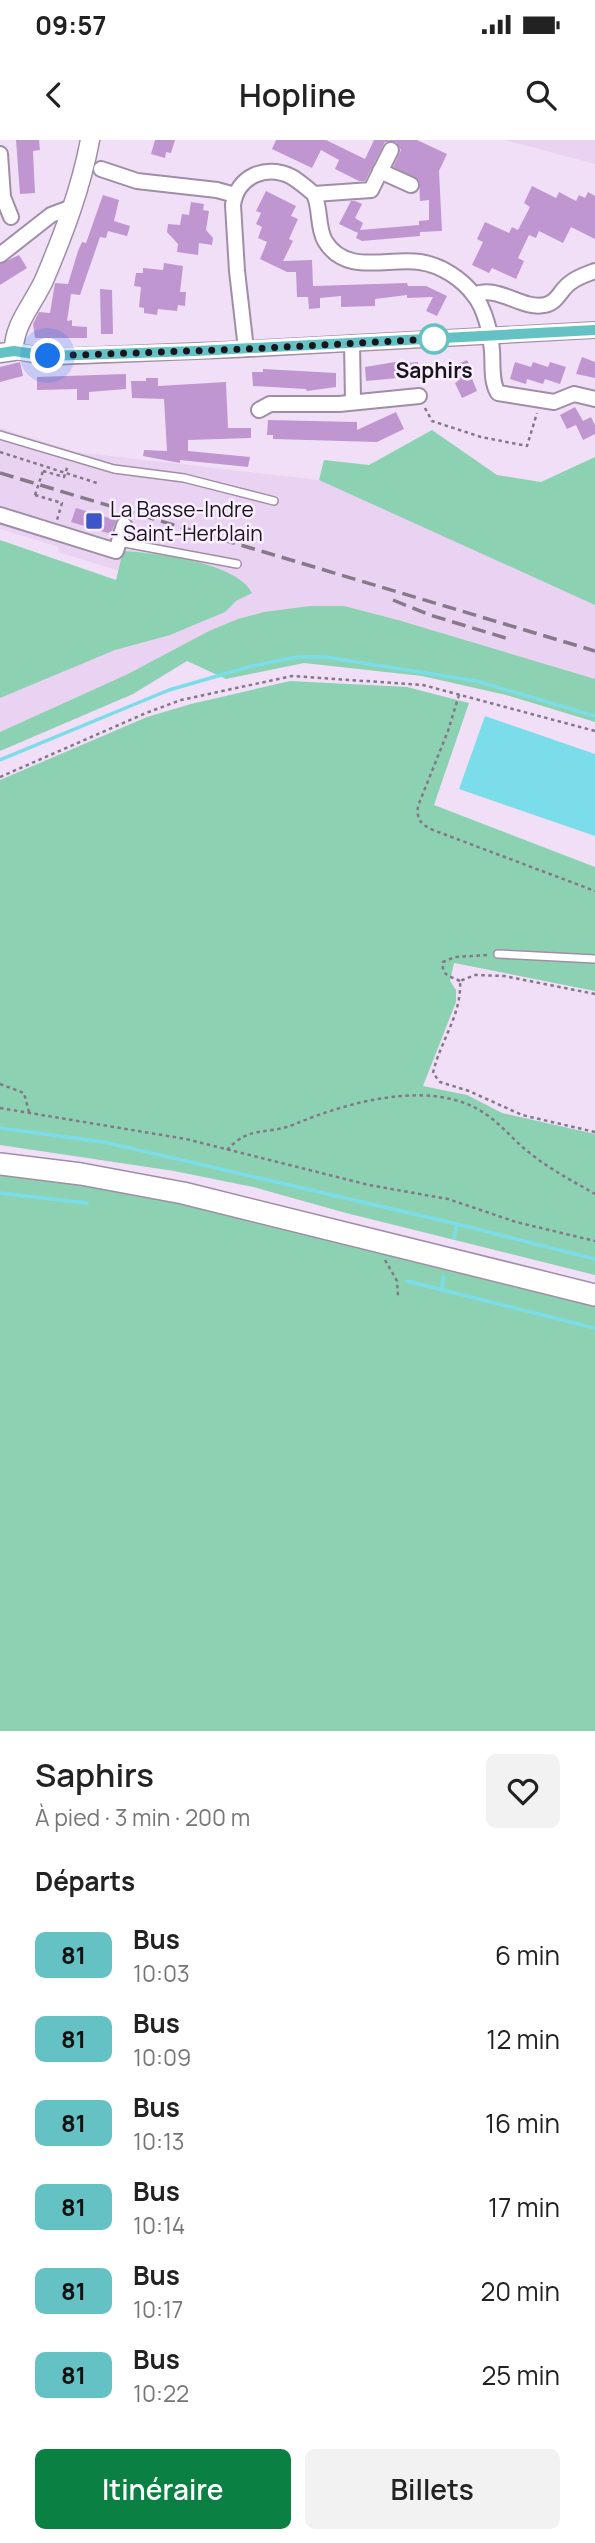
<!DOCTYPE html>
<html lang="fr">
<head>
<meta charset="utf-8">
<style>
	body { margin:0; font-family:Manrope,sans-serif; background:#f2f2f2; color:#222; height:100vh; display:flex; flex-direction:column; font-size:26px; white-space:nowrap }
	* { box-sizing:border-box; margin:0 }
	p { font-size:23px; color:#767676 }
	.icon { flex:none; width:38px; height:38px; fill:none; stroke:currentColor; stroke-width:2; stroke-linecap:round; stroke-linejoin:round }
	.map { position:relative; height:1591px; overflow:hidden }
	.sheet { display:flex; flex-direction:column; background:#fff; flex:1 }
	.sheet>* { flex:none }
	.badge { padding:0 14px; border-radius:10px; font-size:24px; line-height:46px }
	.you { position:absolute; width:35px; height:35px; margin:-18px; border:5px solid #fff; border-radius:50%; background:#1a73e8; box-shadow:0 0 0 10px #1a73e833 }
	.map>.badge { position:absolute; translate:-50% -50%; box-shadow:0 0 0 4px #fff }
	h2 { padding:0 35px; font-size:26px; line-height:63px }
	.round { display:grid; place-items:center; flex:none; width:74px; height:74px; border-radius:10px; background:#f2f2f2 }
	.overview { display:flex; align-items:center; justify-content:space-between; height:119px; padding:0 35px }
	h1 { font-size:33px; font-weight:600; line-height:52px }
	.action { display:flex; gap:14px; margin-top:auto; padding:14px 35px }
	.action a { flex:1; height:80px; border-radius:10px; background:#0b8043; color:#fff; font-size:28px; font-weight:600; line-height:80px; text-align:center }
	.action a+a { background:#f2f2f2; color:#222 }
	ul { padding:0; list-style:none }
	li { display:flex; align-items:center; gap:21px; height:84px; padding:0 35px }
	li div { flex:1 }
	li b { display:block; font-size:26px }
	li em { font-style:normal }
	li .badge { min-width:77px; font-weight:700; text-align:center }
	.status { display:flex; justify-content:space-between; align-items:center; height:49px; padding:0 35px; background:#fff; direction:ltr }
	.status svg { height:19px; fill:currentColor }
	header { display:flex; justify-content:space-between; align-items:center; height:91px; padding:0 35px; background:#fff; font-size:32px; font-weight:600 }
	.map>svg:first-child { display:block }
</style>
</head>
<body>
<div class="status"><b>09:57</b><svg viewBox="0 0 49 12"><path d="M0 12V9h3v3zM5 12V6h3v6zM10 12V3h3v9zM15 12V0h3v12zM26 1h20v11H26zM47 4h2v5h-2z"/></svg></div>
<header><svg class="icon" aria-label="back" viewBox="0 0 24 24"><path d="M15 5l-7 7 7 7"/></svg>Hopline<svg class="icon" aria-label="search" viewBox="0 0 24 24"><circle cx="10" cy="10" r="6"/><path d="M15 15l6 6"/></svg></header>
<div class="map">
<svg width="595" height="1591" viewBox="0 0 595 1591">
	<rect width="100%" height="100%" fill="#f1dff8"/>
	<g fill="#ead3f2">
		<polygon points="504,0 595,0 595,24"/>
		<polygon points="0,288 76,312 319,340 369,325 595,460 595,566 238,479 133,554 0,611 0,537 159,430 116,430 58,412 59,407 0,389"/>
	</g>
	<g fill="#8cd2b2">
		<polygon points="432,290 497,335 541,342 595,317 595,465 319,340 324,320 369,325"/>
		<path d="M0,400L116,440L123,411C155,413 237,422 252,453L236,461L225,472L170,495L115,510L0,558Z"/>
		<polygon points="310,466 344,466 398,480 595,539 595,582 506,555 422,536 304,523 226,539 187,521 133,554 0,611 0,592 128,534 209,491 238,479 264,472"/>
		<polygon points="290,541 407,547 469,563 434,665 595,727 595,851 454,823 450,841 456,850 456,862 423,946 467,955 502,973 595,994 595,1135 346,1073 253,1047 174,1031 0,1005 0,640 147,577 191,564"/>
		<polygon points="0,1032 138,1053 226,1072 595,1165 595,1591 0,1591"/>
	</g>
	<polygon fill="#7bdde9" points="485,576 595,614 595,696 459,649"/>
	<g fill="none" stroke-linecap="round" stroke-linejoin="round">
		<g stroke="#7bdde9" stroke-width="3.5">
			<polyline points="0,620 169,550 252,526 298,517 325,517 476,541 595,576"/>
			<polyline points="0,988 104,1002 457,1084 595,1119"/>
			<polyline points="0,1053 87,1063"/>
			<polyline points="454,1098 457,1084"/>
			<polyline points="407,1141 595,1188"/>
			<polyline points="441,1150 444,1137"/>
		</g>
	</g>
	<g fill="#c096d0">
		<polygon points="16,0 39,0 40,10 33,11 35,53 20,54"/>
		<polygon points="155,0 175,0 171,13 166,12 165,18 151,14"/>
		<polygon points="276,0 326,0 365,19 374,0 417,0 447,14 439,31 442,91 420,92 420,96 362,101 356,98 358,93 339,84 351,61 355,61 362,64 355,78 363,83 360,90 419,85 419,81 429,80 429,60 420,61 419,40 393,27 401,10 396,2 385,2 365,41 359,41 335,29 339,20 321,10 312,28 272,9"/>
		<polygon points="532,46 556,58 559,52 576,61 579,55 585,58 588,52 595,56 595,99 571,87 563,103 539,91 536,98 529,95 518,118 524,121 516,139 492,128 489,133 472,125 483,102 477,99 485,82 509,93 512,87 518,90 530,67 524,63"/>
		<polygon points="266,51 296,66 291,76 298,79 289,99 293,101 283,121 312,120 313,146 407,143 408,146 426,146 447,156 437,176 426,171 433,157 407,158 407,155 375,159 375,166 341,167 341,156 320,158 320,168 309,169 308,157 297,157 296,132 287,132 260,119 267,102 258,98 262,87 256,84 261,73 256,71"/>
		<polygon points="103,55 119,60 114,81 130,86 127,96 108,91 106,98 100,97 80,155 71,154 67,181 72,180 72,186 87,187 87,198 35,198 33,184 39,172 50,173 55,143 68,144 78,111 82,102 86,103"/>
		<polygon points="191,62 204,64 203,70 209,71 206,90 213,98 212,105 199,103 198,115 177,112 178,104 167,92 168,84 180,85 182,74 189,75"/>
		<polygon points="19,115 27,128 0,145 0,124"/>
		<polygon points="164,123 183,126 180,152 186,152 185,166 178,165 177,171 158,169 157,175 144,173 144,168 139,167 141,147 134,146 136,133 143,133 143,128 163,130"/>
		<polygon points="100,149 112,150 113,194 101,194"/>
		<polygon points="582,217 595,222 595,238 576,234"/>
		<polygon points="407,220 407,223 418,222 419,236 366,241 365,227"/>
		<polygon points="467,220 474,234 471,236 477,251 462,258 455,243 458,241 451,227"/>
		<polygon points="20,222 23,236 0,242 0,227"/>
		<polygon points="515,222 531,227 533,222 548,227 550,222 566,227 560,244 545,239 543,244 527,239 526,244 510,239"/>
		<polygon points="263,229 336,233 336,247 307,251 306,249 253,246 252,232 263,232"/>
		<polygon points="126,234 126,249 89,252 89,260 77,260 77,249 37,250 37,237"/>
		<polygon points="146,238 158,238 158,246 226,242 228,288 251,288 251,298 188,300 188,311 250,317 248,327 180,320 180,323 143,316 144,310 167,311 164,259 132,258 131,241 146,241"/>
		<polygon points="575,267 583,281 591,277 595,285 595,294 583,300 576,285 567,289 560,275"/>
		<polygon points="396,272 404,289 377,302 273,299 273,295 267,295 268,280 357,282 357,290"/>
		<polygon points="76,368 116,380 111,394 71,382"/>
	</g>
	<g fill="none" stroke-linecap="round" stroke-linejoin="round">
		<g stroke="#9f8ea5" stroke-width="10">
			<g id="service">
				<polyline points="0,295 114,329 184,338 274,361"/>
				<polyline points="119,402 237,424"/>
				<polyline points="498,814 595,819"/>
			</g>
		</g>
		<g stroke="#9f8ea5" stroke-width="18">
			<g id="minor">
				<polyline points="0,14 3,57 11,77"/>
				<polyline points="101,29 137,41 217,50 235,55"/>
				<polyline points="380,31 411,45"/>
				<polyline points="314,54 371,50 391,10"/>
				<polyline points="0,115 51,75 72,67"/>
				<path d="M474,155C498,144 521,170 545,165C558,162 560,150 570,143C577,137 587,134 595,131"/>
				<polyline points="352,203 353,261"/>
				<path d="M246,209L237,131L233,65C237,36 266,24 292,37C300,42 307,48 314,54C321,69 317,87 325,101C346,136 388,117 420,122C441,125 462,139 474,155C485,169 491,194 492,211C493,225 491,242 498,253L554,262L574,254L595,259"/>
				<polyline points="14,211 48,217 246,209 595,190"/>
				<polyline points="259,270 270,264 339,264 419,256"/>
				<polyline points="0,375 116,411 124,385"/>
			</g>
		</g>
		<g stroke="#9f8ea5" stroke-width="21">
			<path id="tertiary" d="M0,213L14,211C13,184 35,162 45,138C64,93 81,48 90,0"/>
		</g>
		<g stroke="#9f8ea5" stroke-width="24">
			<polyline id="secondary" points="0,1024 81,1034 183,1053 595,1155"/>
		</g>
		<g stroke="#837788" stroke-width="2.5" stroke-dasharray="3.5 3.5" stroke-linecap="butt">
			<polyline points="425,268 432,281 481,297 527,306 537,273"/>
			<polyline points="0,312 100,344"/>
			<polyline points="43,331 64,337 68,325"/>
			<polyline points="35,355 62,363 57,380"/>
			<path d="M459,555L448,591L418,666C416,680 422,685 433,690L595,751"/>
			<polyline points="0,637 146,573 181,560 292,536 423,545 595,591"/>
			<path d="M460,841C449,836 441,835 443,822L455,817L488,815"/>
			<path d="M595,854L504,836L475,835L460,841C462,875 440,901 433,933L440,942L469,951L522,975L595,992"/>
			<polyline points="0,944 24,953 29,972"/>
			<polyline points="0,968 186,999 369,1045 448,1059 516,1082 595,1101"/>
			<path d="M227,1010C251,984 267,996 295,984C348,962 435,937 487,975C503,986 515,1002 531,1014C551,1030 573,1041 595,1054"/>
			<polyline points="385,1120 397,1141 398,1156"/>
		</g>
		<use href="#service" stroke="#fff" stroke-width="7"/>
		<use href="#minor" stroke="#fff" stroke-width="14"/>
		<use href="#tertiary" stroke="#fff" stroke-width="18"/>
		<use href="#secondary" stroke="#fff" stroke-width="21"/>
		<g stroke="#85798a" stroke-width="3.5" stroke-dasharray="14 7" stroke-linecap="butt">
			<polyline points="0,333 595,511"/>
			<polyline points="393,460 430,475 509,499"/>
		</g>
		<polyline stroke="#837788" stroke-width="2.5" stroke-dasharray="3.5 3.5" stroke-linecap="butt" points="35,355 43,331"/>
	</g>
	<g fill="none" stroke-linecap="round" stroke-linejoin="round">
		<g stroke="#fff" stroke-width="16">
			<polyline id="line" points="0,213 14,211 48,216 196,211 595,190"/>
		</g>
		<use href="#line" stroke="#65c2c4" stroke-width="10"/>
		<polyline stroke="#1a141d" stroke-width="7" stroke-dasharray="0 12.6" points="48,216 246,209 434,199"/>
	</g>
	<circle fill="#fff" stroke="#65c2c4" stroke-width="3.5" cx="434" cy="199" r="14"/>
	<rect fill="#3c55c8" stroke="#faeffe" stroke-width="2.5" x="85" y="372" width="18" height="18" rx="3.5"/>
	<g text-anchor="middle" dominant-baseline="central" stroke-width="5" stroke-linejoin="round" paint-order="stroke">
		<g font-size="21" font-weight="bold" fill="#1a141d" stroke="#faeffe">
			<text x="434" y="230">Saphirs</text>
		</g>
		<g font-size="21" fill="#1a141d" stroke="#faeffe" text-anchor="start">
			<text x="110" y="369">La Basse-Indre<tspan x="110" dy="24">- Saint-Herblain</tspan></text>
		</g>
	</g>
</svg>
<div class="you" style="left:48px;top:216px"></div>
</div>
<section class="sheet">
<div class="overview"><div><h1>Saphirs</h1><p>À pied · 3 min · 200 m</p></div><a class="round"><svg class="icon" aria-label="heart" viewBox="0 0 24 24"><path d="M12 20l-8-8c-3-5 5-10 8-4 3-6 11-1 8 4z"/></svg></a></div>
<h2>Départs</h2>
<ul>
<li><span class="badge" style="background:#65c2c4;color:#111">81</span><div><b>Bus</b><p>10:03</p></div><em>6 min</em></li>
<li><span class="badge" style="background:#65c2c4;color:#111">81</span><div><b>Bus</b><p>10:09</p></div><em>12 min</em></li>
<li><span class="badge" style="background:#65c2c4;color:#111">81</span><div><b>Bus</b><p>10:13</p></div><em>16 min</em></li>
<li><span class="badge" style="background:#65c2c4;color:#111">81</span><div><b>Bus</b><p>10:14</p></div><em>17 min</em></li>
<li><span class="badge" style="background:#65c2c4;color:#111">81</span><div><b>Bus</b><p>10:17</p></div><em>20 min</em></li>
<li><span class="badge" style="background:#65c2c4;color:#111">81</span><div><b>Bus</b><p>10:22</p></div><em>25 min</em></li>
</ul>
<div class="action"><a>Itinéraire</a><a>Billets</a></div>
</section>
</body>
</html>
